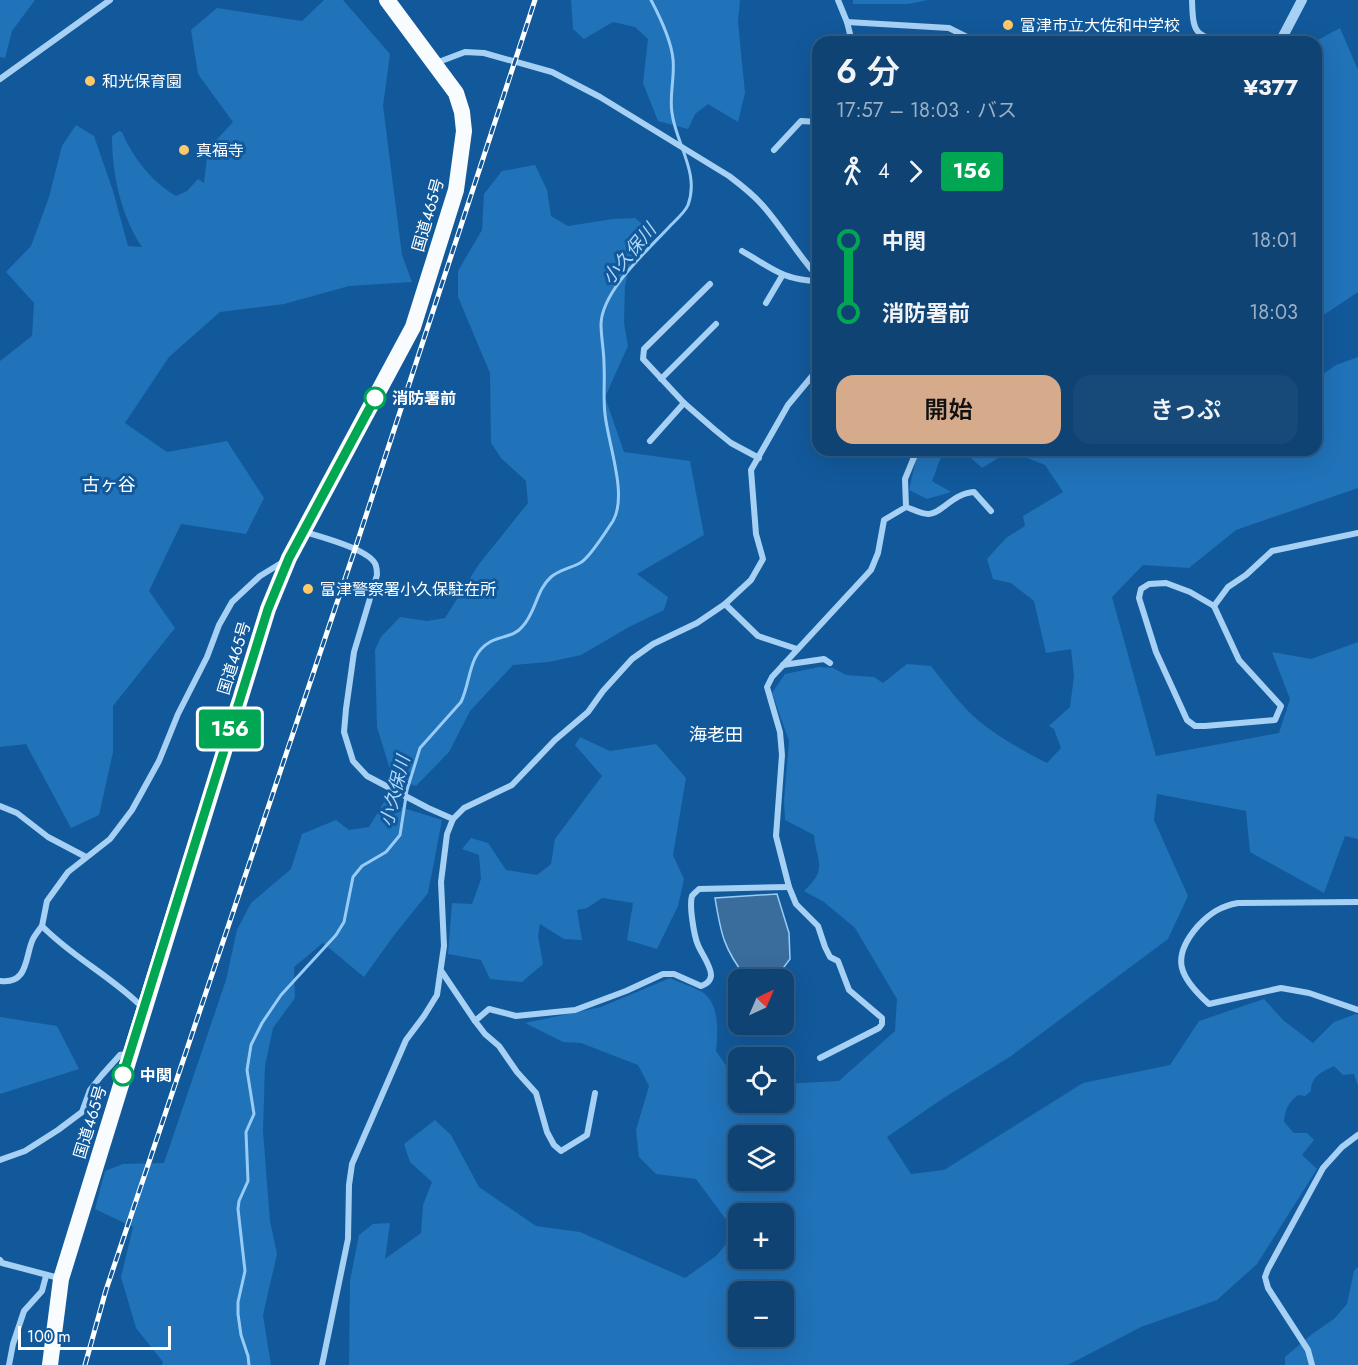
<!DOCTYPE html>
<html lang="ja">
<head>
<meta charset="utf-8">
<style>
	body { margin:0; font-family:Jost,"Noto Sans JP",sans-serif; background:#174a79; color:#f1f3f6; height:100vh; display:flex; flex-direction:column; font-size:22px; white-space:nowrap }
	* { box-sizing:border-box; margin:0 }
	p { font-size:20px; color:#9bb0c5 }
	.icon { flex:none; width:33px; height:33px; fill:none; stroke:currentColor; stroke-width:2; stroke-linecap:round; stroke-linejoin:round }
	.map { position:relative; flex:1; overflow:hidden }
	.details { position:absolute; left:812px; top:36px; width:510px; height:420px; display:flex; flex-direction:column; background:#0e4374; border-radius:18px; box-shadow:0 6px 24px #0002,0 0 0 2px #2e5c86 }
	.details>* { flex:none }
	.badge { padding:0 12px; border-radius:4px; font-size:21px; line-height:39px }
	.needle { width:39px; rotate:44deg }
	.tools { position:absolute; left:728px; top:969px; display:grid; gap:12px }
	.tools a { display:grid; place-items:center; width:66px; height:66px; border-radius:12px; background:#0e4374; box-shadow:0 6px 24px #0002,0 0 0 2px #2e5c86; font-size:30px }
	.scale { position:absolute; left:18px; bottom:15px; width:153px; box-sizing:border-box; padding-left:6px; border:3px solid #fff; border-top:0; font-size:16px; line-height:21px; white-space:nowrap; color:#fff; -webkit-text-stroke:4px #12599b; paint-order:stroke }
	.map>.badge { position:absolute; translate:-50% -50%; box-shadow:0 0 0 3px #fff }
	.legs { display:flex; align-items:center; gap:9px; height:66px; padding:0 24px; font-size:20px }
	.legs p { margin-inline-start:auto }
	.overview { display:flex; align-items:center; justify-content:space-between; height:102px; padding:0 24px }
	h1 { font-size:33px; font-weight:600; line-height:45px }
	.cta { display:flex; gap:12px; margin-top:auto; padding:12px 24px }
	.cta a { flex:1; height:69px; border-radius:18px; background:#d6ab8b; color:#111; font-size:24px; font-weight:600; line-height:69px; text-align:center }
	.cta a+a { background:#174a79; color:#f1f3f6 }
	ul { padding:0 24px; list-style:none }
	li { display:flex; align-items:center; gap:21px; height:72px; font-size:22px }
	li i { display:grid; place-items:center; width:9px; height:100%; margin:0 8px; background:currentColor }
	li i::after { content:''; width:15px; height:15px; margin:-8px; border:4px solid; border-radius:50%; background:#0e4374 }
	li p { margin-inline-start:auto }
	li:first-child i { background:linear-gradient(#0000 50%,currentColor 0) }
	li:last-child i { background:linear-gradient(currentColor 50%,#0000 0) }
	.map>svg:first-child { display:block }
</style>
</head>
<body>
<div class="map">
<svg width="1358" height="1365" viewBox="0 0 1358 1365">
	<rect width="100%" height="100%" fill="#12599b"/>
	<g fill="#2072b9" fill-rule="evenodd">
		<polygon points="0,0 35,0 12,31 5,58 0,57"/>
		<path d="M324,0H343L390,54L383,106L402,255L412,282L349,286L284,304L220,312L169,357L125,423L167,452L227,441L264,498L246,534L181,524L149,591L175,628L113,706V752L99,815L71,828L26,744L0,747V361L32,336L34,303L6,272L31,246L49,197L62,146L76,125L94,136L113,191L128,246L142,247C121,215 112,175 112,136L119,131L122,132C133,158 152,182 176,196L187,191L198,179L204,183L208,149L233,122L198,74L191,30L217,8L302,21Z"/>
		<polygon points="571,0 740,0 738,22 745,93 738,122 708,104 695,114 688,129 658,121 643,83 648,39 635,27 613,22 584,39 573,29"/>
		<polygon points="853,0 928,0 908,4 853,4"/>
		<polygon points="1340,28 1358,70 1358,292 1316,320 1316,42 1314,42"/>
		<polygon points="535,165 547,190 551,216 568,226 613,219 635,218 650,230 635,245 625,285 624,323 628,346 605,397 624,452 690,461 704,535 637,574 668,597 664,610 629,627 581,655 549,662 513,665 470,711 449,752 416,786 393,779 377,727 375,650 381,637 400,617 427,621 445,618 479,564 528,503 526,481 501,458 491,443 490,373 458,297 458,271 482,230 484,194 502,171"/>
		<path d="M1358,357V488L1236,530L1189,568L1143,565L1112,597L1156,756L1279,733L1290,699L1272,652L1311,659L1358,642V839L1345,836L1324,893L1250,852L1246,811L1157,794L1154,820L1188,896L1168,939L1011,1056L939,1101L887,1137L911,1174L944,1170L1083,1083L1170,1065L1199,1021L1264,999L1283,1020L1313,1043L1334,1022L1356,1014L1358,1015V1086L1354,1074L1343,1075L1334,1066C1322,1072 1311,1076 1311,1091L1305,1096L1298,1095C1288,1103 1285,1109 1284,1122L1294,1133H1307L1314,1140L1302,1155L1317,1169L1257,1264L1217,1300L1141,1327L1068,1365H349L350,1281L359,1235L373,1224L390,1223L385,1259L421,1233L423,1205L432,1182L410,1162L404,1144L435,1120L451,1135L479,1187L536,1226L580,1232L685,1278L716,1256L736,1233L696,1179L656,1174L639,1157L636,1130L649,1086L638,1065L581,1043L563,1042L525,1023L601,1007L670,978C680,983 692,986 702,992C720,1003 718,1033 716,1051L731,1073L738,1078V1102H783V1084L839,1081L895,1031L897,999L855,928L824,902L804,891C828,868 817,864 814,835L785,820L784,801L789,741L772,693L785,674L819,667L833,668L846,675L874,677L883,683L907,664L931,666C946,685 961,706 980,722C1000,738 1024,751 1047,763L1061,748L1054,729L1049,726L1070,707L1074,676L1071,649L1046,653L1034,601L1011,583L993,579L987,559L1006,538L1025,526L1023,516L1063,492L1045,465L1010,451L982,468L964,452H943L932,481L951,492L927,499L909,490L918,450H1316V379L1336,365ZM738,1136H783V1180H738ZM738,1214H783V1258H738ZM738,1292H783V1336H738Z"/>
		<polygon points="580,737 610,751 656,744 686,778 673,855 684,879 678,906 657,949 627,940 633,903 602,898 587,908 577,910 582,940 564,939 540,924 538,936 543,964 522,982 490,979 481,960 448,954 452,903 472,904 481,879 479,855 462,849 471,838 488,843 506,870 537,875 551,864 555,839 602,776 575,745"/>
		<polygon points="384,802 442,820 428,893 395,934 364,977 323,943 294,967 295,998 273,1028 265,1066 263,1131 270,1221 277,1254 263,1315 271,1365 162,1365 163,1362 136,1328 121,1277 133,1227 95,1209 105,1171 123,1164 164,1163 226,980 237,930 251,903 291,869 302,834 336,820 349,830 369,827"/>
		<polygon points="0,1017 57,1026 79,1069 0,1094"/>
		<polygon points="1358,1267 1358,1365 1285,1365 1285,1357 1312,1334 1334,1319 1347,1304 1354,1271"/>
	</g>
	<path fill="#3a6c9c" stroke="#98ccf7" stroke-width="1.5" d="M777,894L789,933L790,959L775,979H747C724,949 721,935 715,898Z"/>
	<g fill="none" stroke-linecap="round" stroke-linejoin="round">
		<path stroke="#98ccf7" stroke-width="3" d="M249,1365L248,1356L241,1335L238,1314V1302L245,1271L238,1209L239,1201L248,1181L246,1132L254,1114L247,1070L251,1045L262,1023L281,995L336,935L344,922L353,877L362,866L386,852L400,835L407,790L420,748L461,702C471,682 468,654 490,642C500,636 514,637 522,627C536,613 536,590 551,577C559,570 571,568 580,563C590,558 606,531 613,521C628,495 608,444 605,414C603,398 605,381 604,364C604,351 601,337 601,324C602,290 649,249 671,225C676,220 685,212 688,205C700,173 676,144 672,113C669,96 675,77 673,59C671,39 660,17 651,0"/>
		<g stroke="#a6d0f4" stroke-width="6">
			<polyline points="838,0 847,22 852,42"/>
			<path d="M1192,0C1193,32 1194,36 1225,42"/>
			<polyline points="847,22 949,28 969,38"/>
			<path d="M436,63L465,52L484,53L552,72L600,97L729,176C741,185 754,195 764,207C783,229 798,255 818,277"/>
			<polyline points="0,79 110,0"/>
			<polyline points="774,150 801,121 818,122"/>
			<path d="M742,251C772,268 782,280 818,281"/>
			<polyline points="710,284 644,349 643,359 684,403 715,430 731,443 759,458"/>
			<polyline points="766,303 782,276"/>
			<polyline points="661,379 716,324"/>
			<polyline points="650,441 684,403"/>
			<path d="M906,507C912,509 921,514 928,514C940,515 953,493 974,492L991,511"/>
			<path d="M305,532C321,537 372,550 376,566C377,569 377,572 377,575L354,652L346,709L344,732L353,761L367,776L428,808L453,819"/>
			<polygon points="1166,583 1190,592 1214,606 1239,660 1281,706 1275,720 1205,726 1195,726 1187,720 1156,652 1139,598 1141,589 1149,584"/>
			<polyline points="725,604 758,636 797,649"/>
			<polyline points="1214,606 1228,587 1246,575 1272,551 1358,533"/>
			<polyline points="783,665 824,659 830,663"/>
			<polyline points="0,806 17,813 48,837 86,857"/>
			<path d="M1358,902L1238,903C1221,906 1210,913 1198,926C1170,958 1179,977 1209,1004L1281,988L1309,993L1358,1010"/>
			<path d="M442,972L475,1021L489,1009L516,1016L575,1010L626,991L663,974H674L701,986C706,984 710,982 711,976C712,967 701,953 698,945C694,936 689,905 692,896C694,893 696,892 699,889L789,887"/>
			<path d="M0,981C29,985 25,955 33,939C35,935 39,930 42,926"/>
			<path d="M142,1007C111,976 72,957 42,926L47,901L68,872L110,839L132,810L159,761L178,714L207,657L219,625L232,602L260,576L283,562"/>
			<polyline points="475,1021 485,1034 499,1046 517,1072 536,1093 547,1132 554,1145 561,1151 587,1135 595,1093"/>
			<polyline points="820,1058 879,1028 882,1024 882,1018 849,990 838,961 830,957 825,947 818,926 796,904 789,887 776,836 782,755 780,732 767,687 772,677 871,570 878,553 884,520 906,507 905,479 917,450"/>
			<polyline points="0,1160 25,1151 58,1130 82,1112 90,1090 102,1075 120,1055 130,1053"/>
			<polyline points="0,1260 2,1263 59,1278"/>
			<polyline points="9,1365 13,1344 24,1311 42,1291 46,1276"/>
			<polyline points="322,1365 348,1239 349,1185 352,1164 406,1040 424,1016 437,995 444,946 441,882 447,834 453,819 464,808 512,785 555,740 588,712 603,691 632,659 653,644 697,623 725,604 751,580 763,559 756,534 751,470 788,405 813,375 818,366"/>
			<polyline points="1312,1365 1308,1350 1268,1288 1265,1277 1268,1269 1323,1168 1342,1147 1358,1135"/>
		</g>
		<polyline stroke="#a6d0f4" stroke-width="10" points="1280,42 1302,0"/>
		<polyline stroke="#f9fcff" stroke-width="16" points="50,1365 61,1279 268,609 289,558 413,327 456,190 464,131 462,112 456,93 387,0"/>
		<g stroke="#fff" stroke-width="5">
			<polyline id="rail" points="85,1365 106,1290 355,549 535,0"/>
		</g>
		<use href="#rail" stroke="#12599b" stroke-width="3" stroke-dasharray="9" stroke-linecap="butt"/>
	</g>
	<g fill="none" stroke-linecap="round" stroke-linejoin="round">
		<g stroke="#fff" stroke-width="14">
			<polyline id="line-1" points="123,1075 268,609 289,558 375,398"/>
		</g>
		<use href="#line-1" stroke="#00a651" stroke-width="9"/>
	</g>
	<g fill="#ffc869" stroke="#12599b" stroke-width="2">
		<circle cx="1008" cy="25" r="6"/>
		<circle cx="90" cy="81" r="6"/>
		<circle cx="184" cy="150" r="6"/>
		<circle cx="308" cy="589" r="6"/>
	</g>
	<g fill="#fff" stroke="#00a651" stroke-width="3">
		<circle cx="375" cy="398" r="10"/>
		<circle cx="123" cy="1075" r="10"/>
	</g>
	<g text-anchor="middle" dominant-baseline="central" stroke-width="6" stroke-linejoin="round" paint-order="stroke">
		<g font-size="16" fill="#fff" stroke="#12599b" text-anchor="start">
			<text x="1020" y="25">富津市立大佐和中学校</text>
			<text x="102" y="81">和光保育園</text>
			<text x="196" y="150">真福寺</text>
			<text x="320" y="589">富津警察署小久保駐在所</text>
		</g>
		<g font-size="16" fill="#fff" stroke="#12599b">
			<text transform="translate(428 215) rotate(-74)">国道465号</text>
			<text transform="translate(234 658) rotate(-73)">国道465号</text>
			<text transform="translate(90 1122) rotate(-73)">国道465号</text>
		</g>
		<g font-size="16" font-weight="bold" fill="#fff" stroke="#12599b" text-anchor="start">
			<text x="392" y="398">消防署前</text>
			<text x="140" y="1075">中関</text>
		</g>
		<g font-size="18" font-style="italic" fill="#b3d9fa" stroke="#12599b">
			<text transform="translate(629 254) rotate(-50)">小久保川</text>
			<text transform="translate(395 791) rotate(-76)">小久保川</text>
		</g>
		<g font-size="18" fill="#fff" stroke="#12599b">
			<text x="109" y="485">古ヶ谷</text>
			<text x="716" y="735">海老田</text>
		</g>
	</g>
</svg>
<div class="tools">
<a><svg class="needle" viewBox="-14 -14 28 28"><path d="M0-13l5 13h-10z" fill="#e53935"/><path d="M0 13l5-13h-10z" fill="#9bb0c5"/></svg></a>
<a><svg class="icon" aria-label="locate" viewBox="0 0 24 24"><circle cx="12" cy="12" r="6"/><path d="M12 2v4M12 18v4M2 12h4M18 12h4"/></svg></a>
<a><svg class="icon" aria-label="layers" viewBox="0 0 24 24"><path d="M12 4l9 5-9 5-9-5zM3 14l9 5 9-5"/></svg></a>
<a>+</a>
<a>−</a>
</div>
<div class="scale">100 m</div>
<b class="badge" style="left:230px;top:729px;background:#00a651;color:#fff">156</b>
<section class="details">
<div class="overview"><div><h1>6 分</h1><p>17:57 – 18:03 · バス</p></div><b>¥377</b></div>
<div class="legs"><svg class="icon" aria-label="walk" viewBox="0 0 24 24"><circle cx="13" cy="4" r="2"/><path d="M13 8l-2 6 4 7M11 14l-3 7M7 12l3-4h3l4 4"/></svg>4<svg class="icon" aria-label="forward" viewBox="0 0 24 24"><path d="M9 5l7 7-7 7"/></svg><b class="badge" style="background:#00a651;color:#fff">156</b></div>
<ul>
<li><i style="color:#00a651"></i><b>中関</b><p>18:01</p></li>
<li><i style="color:#00a651"></i><b>消防署前</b><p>18:03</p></li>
</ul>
<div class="cta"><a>開始</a><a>きっぷ</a></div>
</section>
</div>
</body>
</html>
